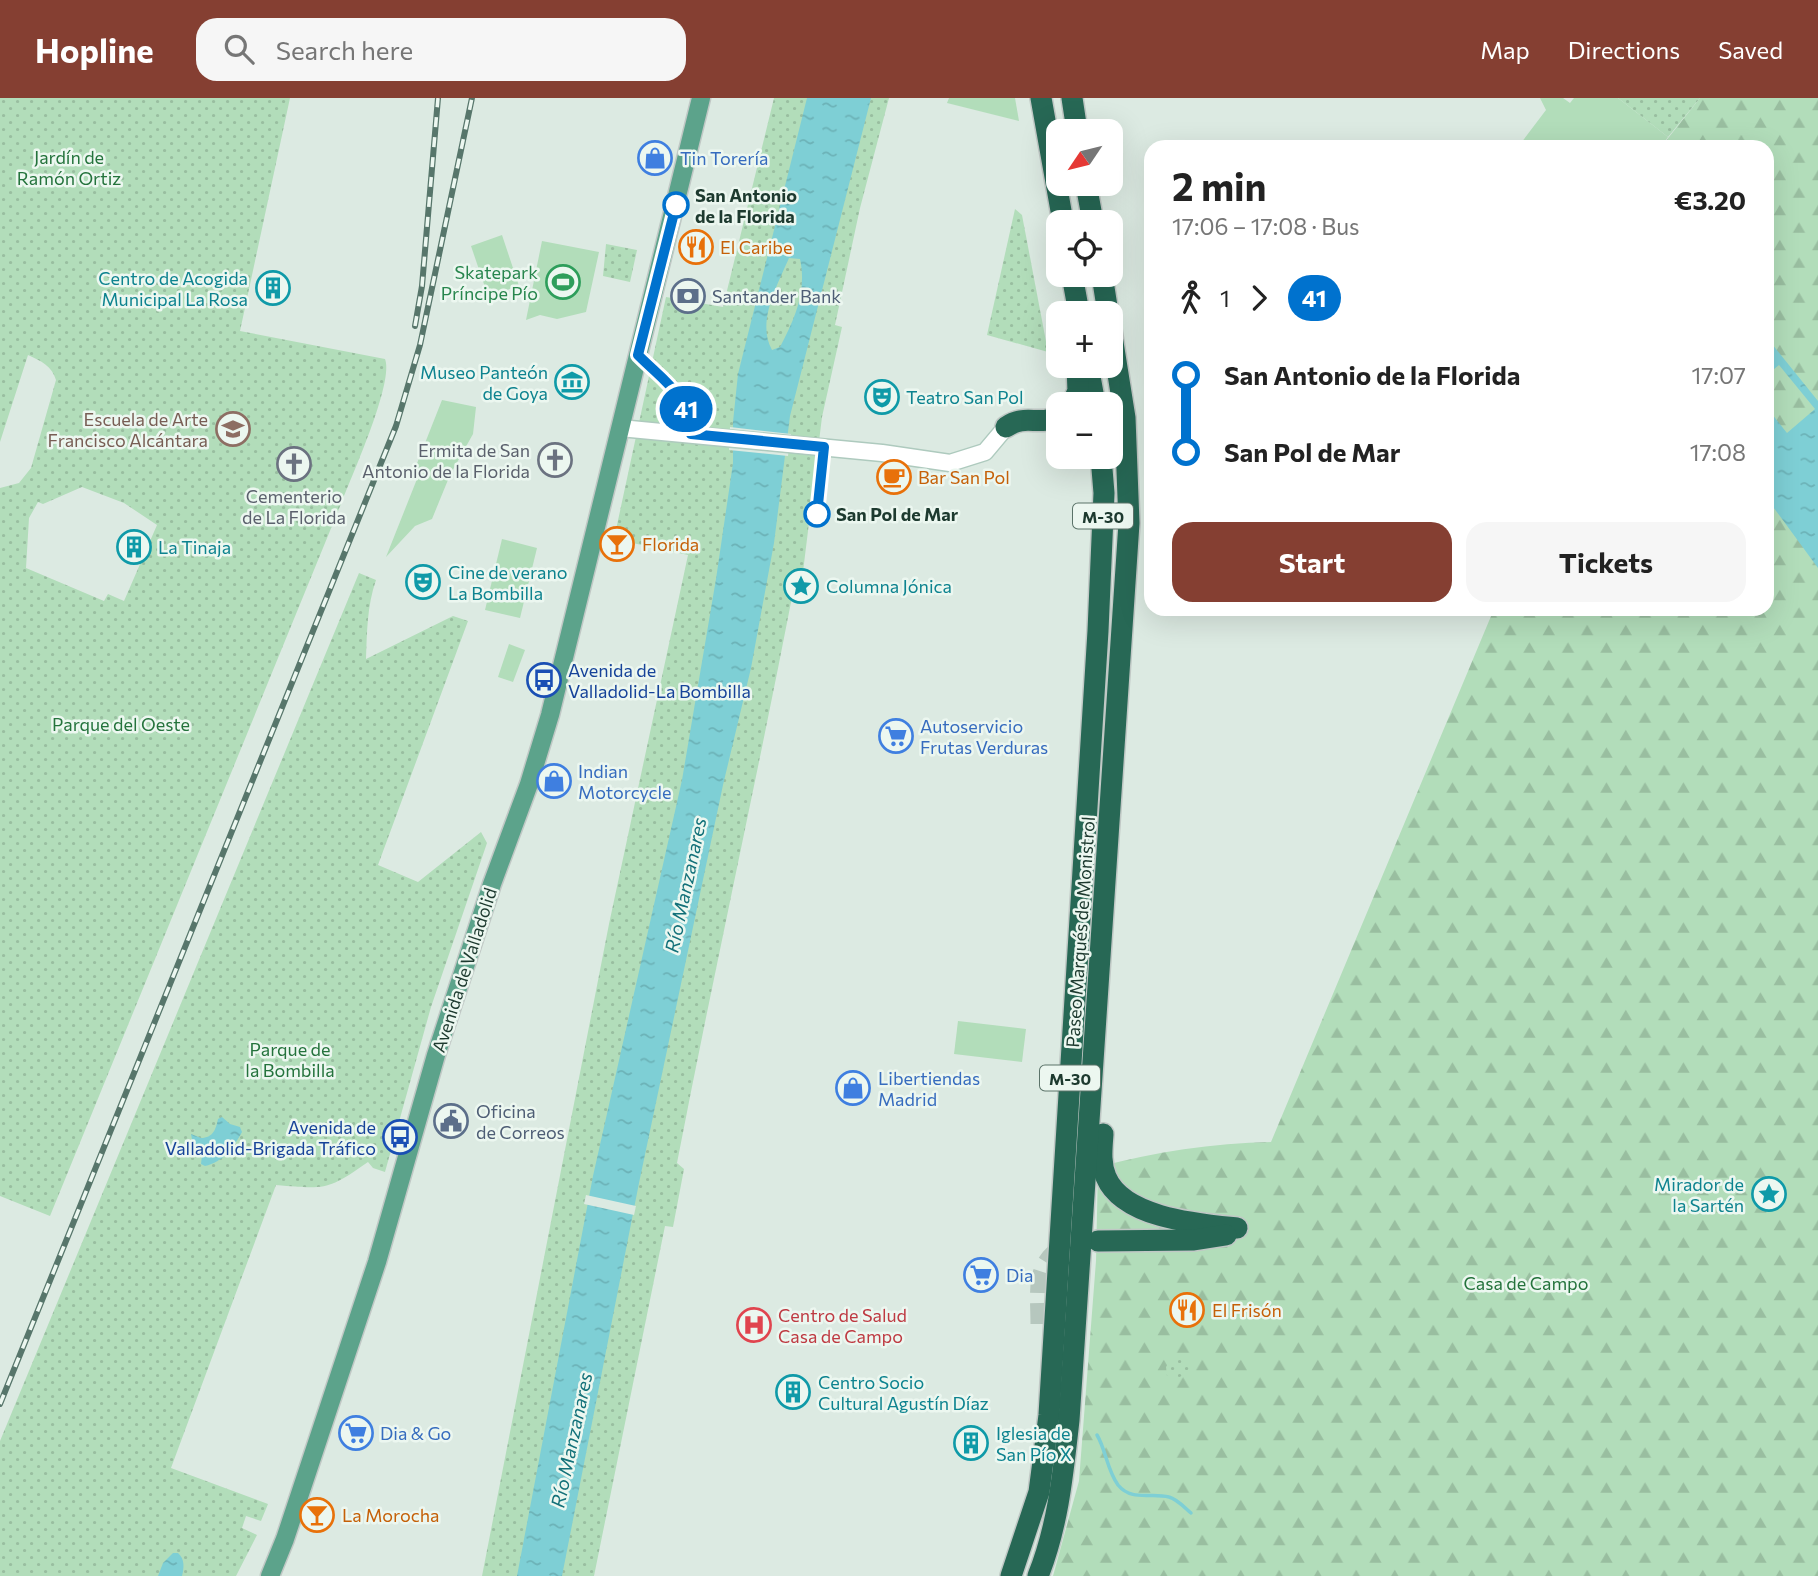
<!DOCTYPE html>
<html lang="en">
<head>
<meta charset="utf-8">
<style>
	body { margin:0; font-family:Commissioner,sans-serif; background:#f6f6f6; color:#222; height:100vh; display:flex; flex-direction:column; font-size:26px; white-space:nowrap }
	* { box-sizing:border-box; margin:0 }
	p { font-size:23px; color:#767676 }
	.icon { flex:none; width:38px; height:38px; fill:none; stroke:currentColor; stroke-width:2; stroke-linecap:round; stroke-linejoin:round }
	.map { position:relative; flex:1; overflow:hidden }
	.sheet { position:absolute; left:1144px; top:42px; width:630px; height:476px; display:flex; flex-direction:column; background:#fff; border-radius:21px; box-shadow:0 7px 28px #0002 }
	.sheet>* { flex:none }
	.badge { padding:0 14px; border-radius:23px; font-size:24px; line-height:46px }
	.needle { width:46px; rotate:235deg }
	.tools { position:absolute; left:1046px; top:21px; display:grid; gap:14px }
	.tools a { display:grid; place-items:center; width:77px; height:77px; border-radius:14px; background:#fff; box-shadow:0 7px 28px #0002; font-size:35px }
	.map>.badge { position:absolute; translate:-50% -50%; box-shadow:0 0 0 4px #fff }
	.legs { display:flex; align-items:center; gap:10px; height:77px; padding:0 28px; font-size:23px }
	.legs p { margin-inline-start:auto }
	.head { display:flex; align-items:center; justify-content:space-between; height:119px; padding:0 28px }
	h1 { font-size:38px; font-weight:700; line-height:52px }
	.primary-button { display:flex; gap:14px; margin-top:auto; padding:14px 28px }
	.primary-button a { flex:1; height:80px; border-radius:21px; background:#853f32; color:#fff; font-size:28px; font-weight:700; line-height:80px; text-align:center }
	.primary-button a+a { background:#f6f6f6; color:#222 }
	ul { padding:0 28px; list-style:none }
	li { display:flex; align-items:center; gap:24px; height:77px; font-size:26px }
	li i { display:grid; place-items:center; width:10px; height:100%; margin:0 9px; background:currentColor }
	li i::after { content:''; width:18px; height:18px; margin:-9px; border:5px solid; border-radius:50%; background:#fff }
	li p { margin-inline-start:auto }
	li:first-child i { background:linear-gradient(#0000 50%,currentColor 0) }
	li:last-child i { background:linear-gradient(currentColor 50%,#0000 0) }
	header { display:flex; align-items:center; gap:42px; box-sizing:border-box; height:98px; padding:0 35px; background:#853f32; color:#fff }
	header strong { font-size:33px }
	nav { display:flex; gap:38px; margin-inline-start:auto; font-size:24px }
	.search { width:490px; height:63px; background:#f6f6f6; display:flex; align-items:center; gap:18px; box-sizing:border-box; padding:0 24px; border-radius:21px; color:#767676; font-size:26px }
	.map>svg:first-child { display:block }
</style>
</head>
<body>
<header>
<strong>Hopline</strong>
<div class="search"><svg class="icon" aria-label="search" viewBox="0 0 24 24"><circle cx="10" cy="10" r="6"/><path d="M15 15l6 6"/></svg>Search here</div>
<nav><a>Map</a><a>Directions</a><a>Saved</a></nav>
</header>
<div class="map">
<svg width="1818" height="1478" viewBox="0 0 1818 1478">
	<defs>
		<pattern id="forest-firs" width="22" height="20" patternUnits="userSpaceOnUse" patternTransform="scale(1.75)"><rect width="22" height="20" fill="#b2ddba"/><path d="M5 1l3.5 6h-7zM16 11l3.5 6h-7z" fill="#99bea0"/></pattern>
		<pattern id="park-dots" width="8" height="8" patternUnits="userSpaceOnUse" patternTransform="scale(1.75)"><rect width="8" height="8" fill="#b2ddba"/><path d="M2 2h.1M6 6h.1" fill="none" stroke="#99bea0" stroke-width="1.8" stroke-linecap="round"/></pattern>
		<pattern id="water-ripples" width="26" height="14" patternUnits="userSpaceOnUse" patternTransform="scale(1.75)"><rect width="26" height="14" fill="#7ecfd5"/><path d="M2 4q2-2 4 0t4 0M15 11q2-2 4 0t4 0" fill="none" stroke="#6cb2b7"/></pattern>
	</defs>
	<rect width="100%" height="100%" fill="#dceae2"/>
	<g fill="#b2ddba">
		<polygon points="949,0 1015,0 1019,23 947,5"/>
		<polygon points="1540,0 1563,0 1570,5 1574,0 1618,0 1668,39 1661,49 1518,49 1546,12"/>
		<polygon points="502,137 519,188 488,198 471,148"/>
		<polygon points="542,143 599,154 586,214 557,221 540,217 526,222"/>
		<polygon points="442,302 476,309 473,336 450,377 432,421 415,428 386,459 419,376 414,373"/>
		<polygon points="502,441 537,450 520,520 485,512"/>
		<polygon points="509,546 525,552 513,584 498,579"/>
		<polygon points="958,923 1026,931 1022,964 954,956"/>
	</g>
	<path fill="url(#forest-firs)" d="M1700,0H1818V1478H1053L1079,1383L1096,1163L1098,1069C1154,1054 1213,1045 1271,1044L1494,511H1768V49H1661Z"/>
	<g fill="url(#park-dots)" fill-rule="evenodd">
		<path d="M0,0H290L240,233L385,261C394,284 353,375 343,401L50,1118L0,1098V390L19,385L31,370L56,282C52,268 41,263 28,257L0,344ZM82,389L124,405L157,427L124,503L108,496L104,503L26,470L29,420L38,404L43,406Z"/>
		<path d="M774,0H889L860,110L835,227L842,229L822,319L801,490L794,489C757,681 714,873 677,1065L684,1071L673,1129L665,1128L594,1478H482L609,826L688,457L614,441L666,199L723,209Z"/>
		<polygon points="1618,0 1700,0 1668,39"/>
		<polygon points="1015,111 1022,117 1048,254 987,237"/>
		<polygon points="606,146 637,152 630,184 603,178"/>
		<path d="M359,475L376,482C367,508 367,534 366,561L453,518L468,523L378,767L418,784L481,734L487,745L431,909L385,1074L373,1070L368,1064C327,1093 325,1091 276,1087L171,1370L268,1406L261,1423L246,1418L242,1430L257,1437L236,1478H0V1343Z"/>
		<polygon points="1186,1258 1192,1275 1176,1280 1167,1278 1166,1269 1169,1264"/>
	</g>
	<g fill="url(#water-ripples)" fill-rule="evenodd">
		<path d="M807,0H871L790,318L774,445L751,570L723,687L639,1085L562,1478H517L593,1078L682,682L716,481L733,365V324L738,276ZM789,160L800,161C807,193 795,221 780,249L772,252C756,224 778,186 789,160Z"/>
		<polygon points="1768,241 1818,303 1818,470 1768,402 1768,311 1787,335 1815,311 1779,267 1768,276 1768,259 1771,256 1768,251"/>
		<path d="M222,1019L230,1026L240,1029L242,1034C233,1050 223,1064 205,1068L201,1066L202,1057L194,1052L191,1036L201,1040C213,1040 216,1031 218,1021Z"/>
		<path d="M173,1455H178C185,1461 184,1470 182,1478H158L163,1465Z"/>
	</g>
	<g fill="#dceae2">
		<polygon points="730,329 791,336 788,358 729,352"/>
		<polygon points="586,1097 636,1108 634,1117 584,1106"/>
	</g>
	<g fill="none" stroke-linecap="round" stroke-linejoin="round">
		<path stroke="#7ecfd5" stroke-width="3.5" d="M1097,1337C1106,1352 1107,1372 1118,1387C1132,1404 1151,1394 1169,1399C1177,1401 1185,1410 1191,1415"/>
		<path stroke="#b6c7be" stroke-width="21" stroke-dasharray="21 10" stroke-linecap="butt" d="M1041,1226C1041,1193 1034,1160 1072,1148"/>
		<g stroke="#aecabe" stroke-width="19">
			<polyline id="secondary" points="620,330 882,355 950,365 985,354 1006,329"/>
		</g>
		<g stroke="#c0c8c5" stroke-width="21">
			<polyline id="primary" points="270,1478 285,1441 377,1164 436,957 492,786 529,686 550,617 701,0"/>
		</g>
		<g stroke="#c0c8c5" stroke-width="24">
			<g id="highway">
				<polyline points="1041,0 1063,124"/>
				<polyline points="1072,0 1077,33"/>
				<polyline points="1086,86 1093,124"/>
				<polyline points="1072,177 1079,215"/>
				<polyline points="1102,177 1108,215"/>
				<polyline points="1088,268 1095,306"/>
				<polyline points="1072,306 1078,293 1077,268"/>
				<path d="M1006,329C1027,315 1037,329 1059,318"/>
				<path d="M1103,1036C1102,1050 1100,1065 1106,1079C1123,1120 1198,1126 1237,1130"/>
				<polyline points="1098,1143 1194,1142 1226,1137"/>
				<polyline points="1011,1478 1039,1394 1049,1317 1098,533 1104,395 1101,359"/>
				<path d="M1038,1478C1058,1428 1063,1376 1069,1322L1129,425L1125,320L1111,232"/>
			</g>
		</g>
		<use href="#secondary" stroke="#fff" stroke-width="16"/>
		<use href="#primary" stroke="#5ca38b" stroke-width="18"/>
		<use href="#highway" stroke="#276855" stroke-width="21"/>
		<g stroke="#57766b" stroke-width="6">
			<g id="rail">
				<polyline points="415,228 422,188 438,0"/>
				<polyline points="0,1306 396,328 420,247 472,0"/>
			</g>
		</g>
		<use href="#rail" stroke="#ecf7f0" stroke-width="3.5" stroke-dasharray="10" stroke-linecap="butt"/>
	</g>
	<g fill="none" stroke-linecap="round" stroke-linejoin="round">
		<g stroke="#fff" stroke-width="16">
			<path id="line-1" d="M676,107L638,257C667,286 685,293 691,336L824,349L817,416"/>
		</g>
		<use href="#line-1" stroke="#0072ce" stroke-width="10"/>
	</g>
	<defs>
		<g id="shop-ring" transform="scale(1.75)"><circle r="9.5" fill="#ecf7f0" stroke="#3f7fe0" stroke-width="1.5"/><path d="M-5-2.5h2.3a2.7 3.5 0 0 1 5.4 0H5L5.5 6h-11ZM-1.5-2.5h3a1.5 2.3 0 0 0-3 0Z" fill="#3f7fe0"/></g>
		<g id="restaurant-ring" transform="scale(1.75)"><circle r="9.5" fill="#ecf7f0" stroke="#e8710a" stroke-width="1.5"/><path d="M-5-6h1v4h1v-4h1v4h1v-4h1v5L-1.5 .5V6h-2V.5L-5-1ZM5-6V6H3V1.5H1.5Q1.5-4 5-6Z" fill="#e8710a"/></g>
		<g id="stadium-ring" transform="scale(1.75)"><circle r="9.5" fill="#ecf7f0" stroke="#2e9e5b" stroke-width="1.5"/><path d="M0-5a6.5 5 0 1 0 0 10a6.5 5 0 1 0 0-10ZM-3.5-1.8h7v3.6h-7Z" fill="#2e9e5b"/></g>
		<g id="building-ring" transform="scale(1.75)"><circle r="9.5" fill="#ecf7f0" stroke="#0f9aa8" stroke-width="1.5"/><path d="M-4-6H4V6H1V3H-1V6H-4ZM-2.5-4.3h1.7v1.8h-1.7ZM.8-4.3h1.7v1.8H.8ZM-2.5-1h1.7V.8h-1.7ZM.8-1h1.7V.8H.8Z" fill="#0f9aa8"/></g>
		<g id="bank-ring" transform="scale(1.75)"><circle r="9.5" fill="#ecf7f0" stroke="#5c6f8a" stroke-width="1.5"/><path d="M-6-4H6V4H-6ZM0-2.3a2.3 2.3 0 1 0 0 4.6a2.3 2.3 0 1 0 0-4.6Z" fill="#5c6f8a"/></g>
		<g id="museum-ring" transform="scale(1.75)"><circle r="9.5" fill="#ecf7f0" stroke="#0f9aa8" stroke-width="1.5"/><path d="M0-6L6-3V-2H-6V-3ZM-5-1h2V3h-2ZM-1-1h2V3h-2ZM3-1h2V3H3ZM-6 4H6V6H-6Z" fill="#0f9aa8"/></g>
		<g id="theatre-ring" transform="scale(1.75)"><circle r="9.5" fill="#ecf7f0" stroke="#0f9aa8" stroke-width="1.5"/><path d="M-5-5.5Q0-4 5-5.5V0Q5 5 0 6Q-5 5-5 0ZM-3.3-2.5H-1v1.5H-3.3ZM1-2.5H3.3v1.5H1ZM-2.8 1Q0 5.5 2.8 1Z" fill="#0f9aa8"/></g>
		<g id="university-ring" transform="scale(1.75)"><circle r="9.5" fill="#ecf7f0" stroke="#8d6e63" stroke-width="1.5"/><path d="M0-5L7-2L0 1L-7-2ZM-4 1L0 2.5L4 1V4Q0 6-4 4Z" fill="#8d6e63"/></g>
		<g id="church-ring" transform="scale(1.75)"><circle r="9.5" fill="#ecf7f0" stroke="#6b7280" stroke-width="1.5"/><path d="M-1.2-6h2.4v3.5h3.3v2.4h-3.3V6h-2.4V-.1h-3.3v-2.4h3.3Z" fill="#6b7280"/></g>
		<g id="cafe-ring" transform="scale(1.75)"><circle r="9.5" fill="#ecf7f0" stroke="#e8710a" stroke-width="1.5"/><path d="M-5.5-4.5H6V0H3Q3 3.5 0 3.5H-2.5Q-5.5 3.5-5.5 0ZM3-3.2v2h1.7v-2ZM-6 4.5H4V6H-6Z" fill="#e8710a"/></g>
		<g id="bar-ring" transform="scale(1.75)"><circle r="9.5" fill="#ecf7f0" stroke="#e8710a" stroke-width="1.5"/><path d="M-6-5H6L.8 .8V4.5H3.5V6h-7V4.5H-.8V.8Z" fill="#e8710a"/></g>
		<g id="sight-ring" transform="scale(1.75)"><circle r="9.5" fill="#ecf7f0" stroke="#0f9aa8" stroke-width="1.5"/><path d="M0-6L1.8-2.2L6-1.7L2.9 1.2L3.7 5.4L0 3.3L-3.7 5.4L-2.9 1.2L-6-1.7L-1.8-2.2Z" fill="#0f9aa8"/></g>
		<g id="bus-ring" transform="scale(1.75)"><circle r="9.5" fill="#ecf7f0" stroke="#1a4fb4" stroke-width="1.5"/><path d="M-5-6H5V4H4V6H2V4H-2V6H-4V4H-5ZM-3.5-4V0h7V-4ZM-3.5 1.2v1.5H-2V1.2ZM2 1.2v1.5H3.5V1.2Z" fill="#1a4fb4"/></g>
		<g id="supermarket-ring" transform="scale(1.75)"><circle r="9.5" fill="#ecf7f0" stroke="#3f7fe0" stroke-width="1.5"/><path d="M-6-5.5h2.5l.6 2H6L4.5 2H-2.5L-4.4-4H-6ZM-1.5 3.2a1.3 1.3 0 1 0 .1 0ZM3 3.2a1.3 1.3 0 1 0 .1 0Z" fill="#3f7fe0"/></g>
		<g id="civic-ring" transform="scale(1.75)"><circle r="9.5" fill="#ecf7f0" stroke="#5c6f8a" stroke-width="1.5"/><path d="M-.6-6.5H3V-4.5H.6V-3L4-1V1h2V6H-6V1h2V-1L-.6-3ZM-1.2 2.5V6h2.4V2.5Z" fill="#5c6f8a"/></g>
		<g id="hospital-ring" transform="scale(1.75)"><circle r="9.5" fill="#ecf7f0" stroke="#e0444e" stroke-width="1.5"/><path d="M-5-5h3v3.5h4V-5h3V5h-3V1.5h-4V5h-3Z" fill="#e0444e"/></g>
	</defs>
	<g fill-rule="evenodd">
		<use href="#shop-ring" x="655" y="60"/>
		<use href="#restaurant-ring" x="696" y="149"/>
		<use href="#stadium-ring" x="563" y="184"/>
		<use href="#building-ring" x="273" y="190"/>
		<use href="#bank-ring" x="688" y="198"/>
		<use href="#museum-ring" x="572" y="284"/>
		<use href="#theatre-ring" x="882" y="299"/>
		<use href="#university-ring" x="233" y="331"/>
		<use href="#church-ring" x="555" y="362"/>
		<use href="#church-ring" x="294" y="366"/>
		<use href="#cafe-ring" x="894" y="379"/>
		<use href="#bar-ring" x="617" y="446"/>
		<use href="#building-ring" x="134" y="449"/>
		<use href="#theatre-ring" x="423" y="484"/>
		<use href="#sight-ring" x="801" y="488"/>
		<use href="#bus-ring" x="544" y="582"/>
		<use href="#supermarket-ring" x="896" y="638"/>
		<use href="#shop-ring" x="554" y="683"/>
		<use href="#shop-ring" x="853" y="990"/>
		<use href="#civic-ring" x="451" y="1023"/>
		<use href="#bus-ring" x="400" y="1039"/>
		<use href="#sight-ring" x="1769" y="1096"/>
		<use href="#supermarket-ring" x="981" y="1177"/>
		<use href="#restaurant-ring" x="1187" y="1212"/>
		<use href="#hospital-ring" x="754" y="1227"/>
		<use href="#building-ring" x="793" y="1294"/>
		<use href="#supermarket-ring" x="356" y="1335"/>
		<use href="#building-ring" x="971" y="1345"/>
		<use href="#bar-ring" x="317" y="1417"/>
	</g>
	<g fill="#fff" stroke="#0072ce" stroke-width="3.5">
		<circle cx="676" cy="107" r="12"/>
		<circle cx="817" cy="416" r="12"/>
	</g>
	<g text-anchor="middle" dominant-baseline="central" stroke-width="5" stroke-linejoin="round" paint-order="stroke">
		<g fill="#ecf7f0" stroke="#5b7369" stroke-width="2">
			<rect x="1073" y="405.5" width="60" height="25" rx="5"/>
			<rect x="1040" y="967.5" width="60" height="25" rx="5"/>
		</g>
		<g font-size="16" font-weight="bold" fill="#1d3a2f">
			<text x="1103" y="418">M-30</text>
			<text x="1070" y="980">M-30</text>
		</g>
		<g font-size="18" fill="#24733c" stroke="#ecf7f0">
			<text x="69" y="59">Jardín de<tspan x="69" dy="21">Ramón Ortiz</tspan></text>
			<text x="121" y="626">Parque del Oeste</text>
			<text x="290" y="951">Parque de<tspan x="290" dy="21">la Bombilla</tspan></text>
			<text x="1526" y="1185">Casa de Campo</text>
		</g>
		<g font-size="18" fill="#366cbe" stroke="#ecf7f0" text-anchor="start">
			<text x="680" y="60">Tin Torería</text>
			<text x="920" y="628">Autoservicio<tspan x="920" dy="21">Frutas Verduras</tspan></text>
			<text x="578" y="673">Indian<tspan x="578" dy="21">Motorcycle</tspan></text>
			<text x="878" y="980">Libertiendas<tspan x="878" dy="21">Madrid</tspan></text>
			<text x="1006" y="1177">Dia</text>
			<text x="380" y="1335">Dia &amp; Go</text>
		</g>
		<g font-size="18" font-weight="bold" fill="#1d3a2f" stroke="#ecf7f0" text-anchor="start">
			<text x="695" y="97">San Antonio<tspan x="695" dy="21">de la Florida</tspan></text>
			<text x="836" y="416">San Pol de Mar</text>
		</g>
		<g font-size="18" fill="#c56008" stroke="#ecf7f0" text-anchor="start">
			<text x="720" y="149">El Caribe</text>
			<text x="918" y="379">Bar San Pol</text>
			<text x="642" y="446">Florida</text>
			<text x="1212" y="1212">El Frisón</text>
			<text x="342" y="1417">La Morocha</text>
		</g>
		<g font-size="18" fill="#27864d" stroke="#ecf7f0" text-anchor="end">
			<text x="538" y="174">Skatepark<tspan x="538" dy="21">Príncipe Pío</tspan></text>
		</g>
		<g font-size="18" fill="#0d838f" stroke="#ecf7f0" text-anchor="start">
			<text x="248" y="180" text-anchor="end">Centro de Acogida<tspan x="248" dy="21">Municipal La Rosa</tspan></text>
			<text x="548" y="274" text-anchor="end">Museo Panteón<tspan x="548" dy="21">de Goya</tspan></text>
			<text x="906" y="299">Teatro San Pol</text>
			<text x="158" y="449">La Tinaja</text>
			<text x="448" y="474">Cine de verano<tspan x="448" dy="21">La Bombilla</tspan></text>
			<text x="826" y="488">Columna Jónica</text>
			<text x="1744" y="1086" text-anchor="end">Mirador de<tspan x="1744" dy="21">la Sartén</tspan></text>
			<text x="818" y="1284">Centro Socio<tspan x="818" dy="21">Cultural Agustín Díaz</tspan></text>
			<text x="996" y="1335">Iglesia de<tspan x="996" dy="21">San Pío X</tspan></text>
		</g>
		<g font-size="18" fill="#4e5e75" stroke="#ecf7f0" text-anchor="start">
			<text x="712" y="198">Santander Bank</text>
			<text x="476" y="1013">Oficina<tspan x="476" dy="21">de Correos</tspan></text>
		</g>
		<g font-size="18" fill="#785e54" stroke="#ecf7f0" text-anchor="end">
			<text x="208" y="321">Escuela de Arte<tspan x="208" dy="21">Francisco Alcántara</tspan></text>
		</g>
		<g font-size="18" fill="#5b616d" stroke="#ecf7f0" text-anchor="end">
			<text x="530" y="352">Ermita de San<tspan x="530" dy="21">Antonio de la Florida</tspan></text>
			<text x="294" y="398" text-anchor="middle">Cementerio<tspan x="294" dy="21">de La Florida</tspan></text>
		</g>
		<g font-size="18" fill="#164399" stroke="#ecf7f0" text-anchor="start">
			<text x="568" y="572">Avenida de<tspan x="568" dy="21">Valladolid-La Bombilla</tspan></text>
			<text x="376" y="1029" text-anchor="end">Avenida de<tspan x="376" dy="21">Valladolid-Brigada Tráfico</tspan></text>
		</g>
		<g font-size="18" fill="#1d3a2f" stroke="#ecf7f0">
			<text transform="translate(1080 834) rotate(-86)">Paseo Marqués de Monistrol</text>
			<text transform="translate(464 872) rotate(-72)">Avenida de Valladolid</text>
		</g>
		<g font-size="18" fill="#be3a42" stroke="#ecf7f0" text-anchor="start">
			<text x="778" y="1217">Centro de Salud<tspan x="778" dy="21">Casa de Campo</tspan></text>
		</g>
		<g font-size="19" font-style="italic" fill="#137179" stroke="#ecf7f0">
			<text transform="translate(685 787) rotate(-78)">Río Manzanares</text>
			<text transform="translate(571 1342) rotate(-78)">Río Manzanares</text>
		</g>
	</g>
</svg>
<div class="tools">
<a><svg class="needle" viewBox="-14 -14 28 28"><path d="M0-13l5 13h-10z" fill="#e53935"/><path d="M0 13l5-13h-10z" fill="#767676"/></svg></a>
<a><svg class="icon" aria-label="locate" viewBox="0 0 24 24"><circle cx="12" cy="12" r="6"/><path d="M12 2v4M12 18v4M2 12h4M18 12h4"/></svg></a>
<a>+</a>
<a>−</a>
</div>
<b class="badge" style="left:686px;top:311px;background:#0072ce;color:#fff">41</b>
<section class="sheet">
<div class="head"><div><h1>2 min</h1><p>17:06 – 17:08 · Bus</p></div><b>€3.20</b></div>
<div class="legs"><svg class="icon" aria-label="walk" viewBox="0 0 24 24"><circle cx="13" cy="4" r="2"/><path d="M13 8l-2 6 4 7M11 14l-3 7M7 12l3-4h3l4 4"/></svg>1<svg class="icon" aria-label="forward" viewBox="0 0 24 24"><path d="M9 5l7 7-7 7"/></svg><b class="badge" style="background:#0072ce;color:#fff">41</b></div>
<ul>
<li><i style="color:#0072ce"></i><b>San Antonio de la Florida</b><p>17:07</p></li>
<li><i style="color:#0072ce"></i><b>San Pol de Mar</b><p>17:08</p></li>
</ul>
<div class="primary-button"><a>Start</a><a>Tickets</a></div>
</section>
</div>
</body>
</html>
